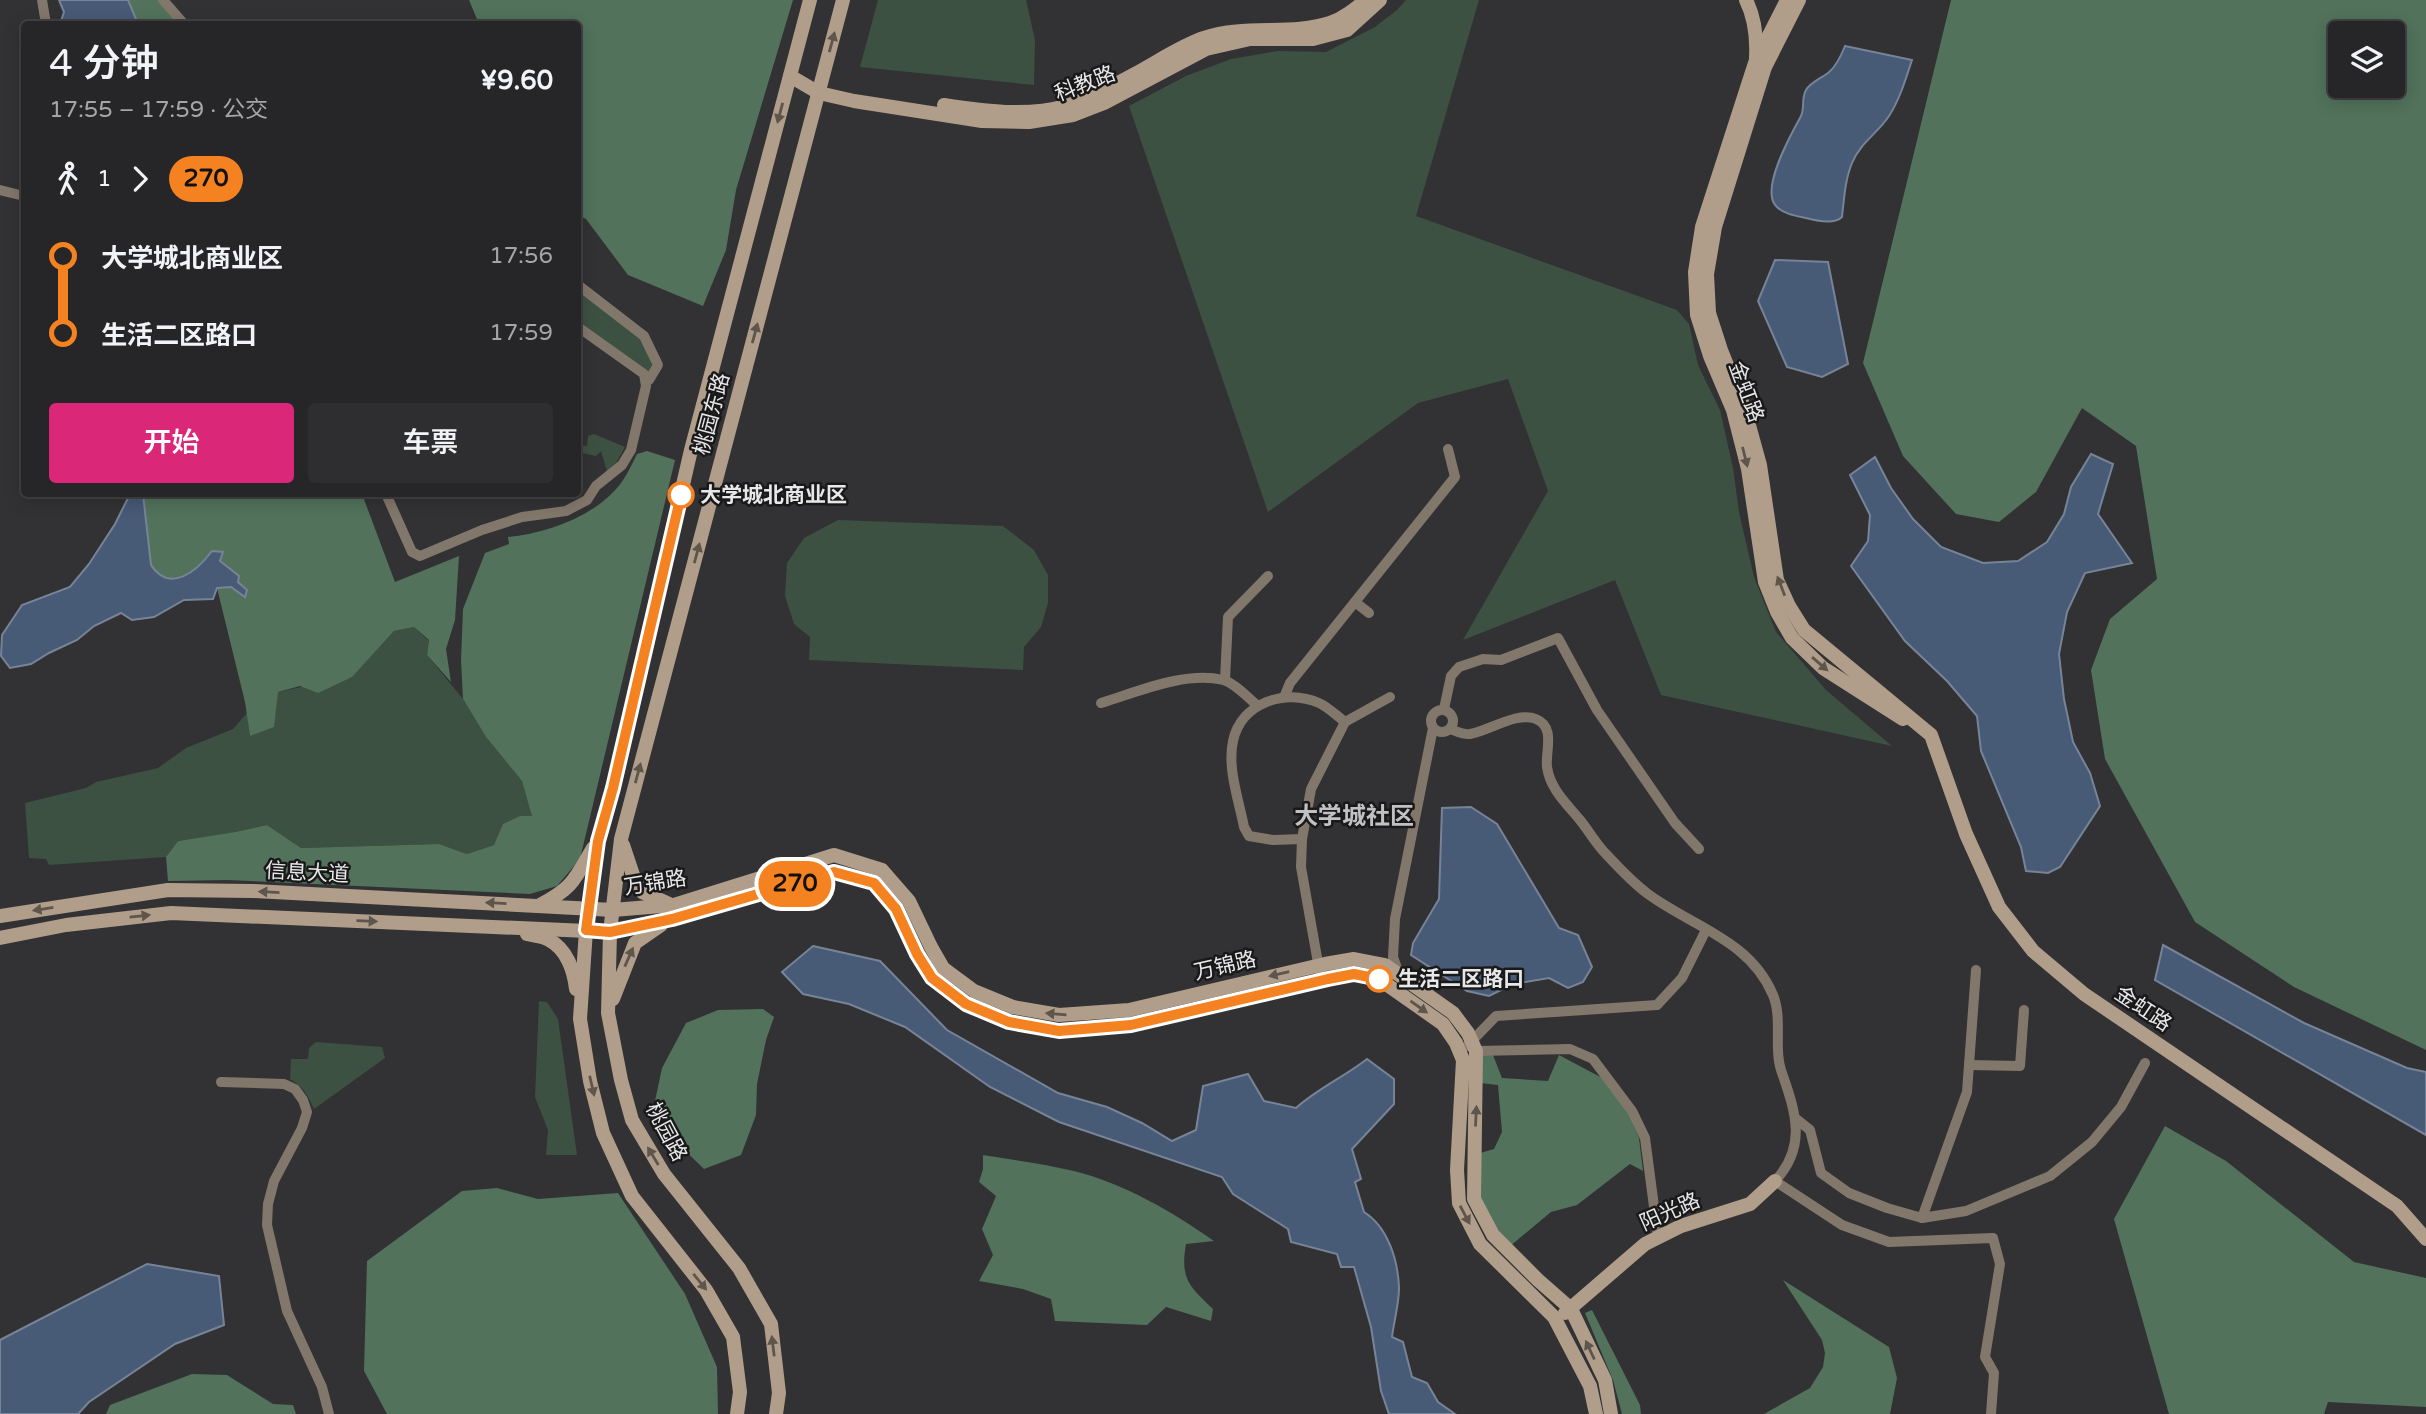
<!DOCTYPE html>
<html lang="zh">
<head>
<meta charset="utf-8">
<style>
	body { margin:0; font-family:"Varela Round","Noto Sans SC",sans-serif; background:#2e2d2f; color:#f1f3f6; height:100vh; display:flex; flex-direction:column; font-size:26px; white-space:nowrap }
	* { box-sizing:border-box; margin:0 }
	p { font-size:23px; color:#a4a5a7 }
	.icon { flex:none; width:38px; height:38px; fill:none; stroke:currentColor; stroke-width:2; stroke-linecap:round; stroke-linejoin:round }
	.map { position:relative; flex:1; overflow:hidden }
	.drawer { position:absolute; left:21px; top:21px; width:560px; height:476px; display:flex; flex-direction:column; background:#262527; border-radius:7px; box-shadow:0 4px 18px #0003,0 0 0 2px #424244 }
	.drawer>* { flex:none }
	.badge { padding:0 14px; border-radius:23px; font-size:24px; line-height:46px }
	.fabs { position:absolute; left:2328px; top:21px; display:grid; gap:14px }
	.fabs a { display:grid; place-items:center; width:77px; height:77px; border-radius:7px; background:#262527; box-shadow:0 4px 18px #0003,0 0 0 2px #424244; font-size:35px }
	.map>.badge { position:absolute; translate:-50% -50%; box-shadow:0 0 0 4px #fff }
	.legs { display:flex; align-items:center; gap:10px; height:77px; padding:0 28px; font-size:23px }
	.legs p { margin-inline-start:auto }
	.summary { display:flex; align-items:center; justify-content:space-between; height:119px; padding:0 28px }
	h1 { font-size:38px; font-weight:600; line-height:52px }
	.cta { display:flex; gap:14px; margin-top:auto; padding:14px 28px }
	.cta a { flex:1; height:80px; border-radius:7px; background:#db2777; color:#fff; font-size:28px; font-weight:600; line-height:80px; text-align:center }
	.cta a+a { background:#2e2d2f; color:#f1f3f6 }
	ul { padding:0 28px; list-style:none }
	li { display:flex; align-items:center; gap:24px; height:77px; font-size:26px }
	li i { display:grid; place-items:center; width:10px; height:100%; margin:0 9px; background:currentColor }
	li i::after { content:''; width:18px; height:18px; margin:-9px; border:5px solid; border-radius:50%; background:#262527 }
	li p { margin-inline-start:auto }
	li:first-child i { background:linear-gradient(#0000 50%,currentColor 0) }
	li:last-child i { background:linear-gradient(currentColor 50%,#0000 0) }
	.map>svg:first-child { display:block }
</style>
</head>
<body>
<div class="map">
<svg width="2426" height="1414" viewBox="0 0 2426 1414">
	<rect width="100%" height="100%" fill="#323134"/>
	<g fill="#3d5142">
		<polygon points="878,0 1026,0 1035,40 1034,85 860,67"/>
		<polygon points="1406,0 1479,0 1416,216 1677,310 1689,324 1698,365 1720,410 1733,468 1739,512 1754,577 1776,632 1826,690 1892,746 1661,695 1615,580 1463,640 1548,491 1508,379 1418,403 1268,512 1129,106 1186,76 1231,59 1278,51 1326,52 1375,27 1397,10"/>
		<polygon points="578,285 644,336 652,364 649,380 578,325"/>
		<polygon points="594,434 625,447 616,463 607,471 601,451 596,456 578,452 578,445 587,446 588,436"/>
		<polygon points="838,520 1003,526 1034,550 1048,575 1048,603 1041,627 1024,647 1023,670 809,660 810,637 794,624 785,596 787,563 804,538"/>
		<polygon points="414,627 429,641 427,655 463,699 486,737 522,781 533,817 494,845 467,854 439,844 301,848 267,825 230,833 178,841 166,857 49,865 46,859 29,858 25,803 86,788 96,782 158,768 186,748 233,729 247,713 250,736 278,692 352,676 394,631"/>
		<polygon points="539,1001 547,1002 558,1019 577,1155 546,1155 548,1130 535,1097"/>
		<path d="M316,1042L382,1047L385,1058L314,1109C308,1095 303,1087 290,1079L291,1059H308L309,1048Z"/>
	</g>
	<g fill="#52725b" fill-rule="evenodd">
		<polygon points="128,0 163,0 184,24 138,24"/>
		<polygon points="469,0 793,0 736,190 726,250 703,306 628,275 586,219 578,215 578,24 479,24"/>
		<path d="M1951,0H2426V1050L2294,987L2195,922L2105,759L2091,670L2110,619L2157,579L2136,446L2082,408L2036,492L1999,522L1956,514L1903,456L1863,363ZM2340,33H2392V86H2340Z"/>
		<path d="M647,451L675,460L580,859L557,886L530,894L228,880L168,881L166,857L178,841L235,832L267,825L301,848L439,844L467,854L494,845L503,824L520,816H532L522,781L486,737L463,699L461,660L463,609L485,553L509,544L508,537C548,533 596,516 621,483C627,475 632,464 637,454Z"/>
		<path d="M143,494H362L395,582L459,556L455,620L446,649L451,682L427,655L429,640L414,627L394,631L352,677L318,693L300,686L278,692L274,727L250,736L245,702L217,588L231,587L238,582V576L220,561L222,553L212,551C197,571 170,594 151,565Z"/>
		<polygon points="763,1009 774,1017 766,1040 757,1084 756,1115 741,1155 704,1169 668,1134 655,1101 662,1068 686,1023 718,1010"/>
		<polygon points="1479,1054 1493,1055 1502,1078 1548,1081 1559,1055 1606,1080 1629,1115 1639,1138 1643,1171 1630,1164 1577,1205 1551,1212 1509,1247 1477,1198 1477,1154 1494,1149 1502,1132 1498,1085 1480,1083"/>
		<polygon points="2165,1126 2226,1161 2354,1262 2426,1278 2426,1407 2328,1402 2324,1414 2169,1414 2114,1219"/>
		<path d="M983,1155C1013,1160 1044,1164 1074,1171C1123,1183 1173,1212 1214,1241L1186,1244C1180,1279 1189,1286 1213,1309L1211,1321L1166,1307L1147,1325L1055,1321L1051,1299L1023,1289L979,1281L993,1255L982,1229L996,1196L979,1182L983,1169Z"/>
		<polygon points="497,1188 538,1199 618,1193 685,1294 717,1367 718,1414 387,1414 364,1371 367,1261 462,1191"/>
		<polygon points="1783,1280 1889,1347 1897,1378 1890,1414 1764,1414 1810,1388 1823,1367 1825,1353 1822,1340"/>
		<polygon points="1592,1310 1640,1405 1641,1414 1622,1414 1613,1380 1585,1313"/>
		<polygon points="192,1374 227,1375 273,1404 293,1405 296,1414 106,1414 110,1405"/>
	</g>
	<g fill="#475a76" stroke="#778498" stroke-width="2">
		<polygon points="59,0 128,0 138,24 60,24 64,12"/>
		<path d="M1845,46L1912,60C1906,78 1900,99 1889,116C1878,133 1860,143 1852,163C1845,180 1844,199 1842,217C1834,225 1817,221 1806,218C1797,216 1783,214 1776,206C1760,189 1791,134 1801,116C1805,107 1801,99 1806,90C1811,82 1820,79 1828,73C1836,67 1841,56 1845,46Z"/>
		<polygon points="1775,260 1828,262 1848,364 1822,377 1787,367 1758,301"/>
		<polygon points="2091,454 2113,464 2098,514 2132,563 2085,573 2067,612 2059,654 2064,699 2073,742 2090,773 2100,806 2060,867 2048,873 2026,871 2021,847 1981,751 1977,716 1947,681 1905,641 1851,566 1868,541 1870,515 1850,475 1875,457 1891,488 1913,519 1941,547 1983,563 2018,561 2047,542 2064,514 2071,487"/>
		<path d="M130,494H143L151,565C170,594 197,571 212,551L223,552L220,561L239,576L238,582L247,590L245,597L231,587L217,588L213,599L184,600L154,617L132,620L121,613L94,626L77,640L49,653L31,664L10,668L1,656L2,635L22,605L70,587L89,564L115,524Z"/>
		<polygon points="1471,807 1497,824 1559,928 1578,935 1592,967 1583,982 1568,988 1549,978 1513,984 1489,996 1467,991 1411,955 1413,943 1439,899 1442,808"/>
		<polygon points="2163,945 2304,1023 2407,1068 2426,1072 2426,1135 2155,980"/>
		<path d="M813,946L880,961L947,1030L1058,1093L1107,1107L1142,1123L1172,1141L1196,1130L1203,1086L1248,1074L1264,1101L1296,1108C1317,1089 1344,1077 1367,1059L1394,1079V1104L1352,1149L1361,1179L1355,1182L1364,1212C1388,1227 1398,1260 1399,1288C1399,1304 1394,1321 1392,1337L1403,1342L1412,1377L1427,1383L1438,1402L1455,1414H1389L1381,1391L1371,1327L1354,1267H1341L1337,1254L1291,1242L1288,1229L1233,1194L1222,1177L1059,1122L990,1087L905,1027L849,1004L803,994L782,972Z"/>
		<polygon points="147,1264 219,1276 224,1325 175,1344 89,1402 78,1414 0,1414 0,1340"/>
	</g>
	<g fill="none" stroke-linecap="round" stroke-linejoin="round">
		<g stroke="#82776b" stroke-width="10">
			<polyline points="42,0 46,24"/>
			<polyline points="163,0 184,24"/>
			<polyline points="0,190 24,196"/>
			<polyline points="578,285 644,336 658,365 649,380"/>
			<polyline points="386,494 412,552 420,556 482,530 522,517 566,511 587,500 596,486 622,465 631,450 646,386 644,374 578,327"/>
			<polyline points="1355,602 1369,613"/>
			<polyline points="1225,680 1228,617 1268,576"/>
			<polyline points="1285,695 1290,683 1455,477 1448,449"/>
			<path d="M1101,703C1137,692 1185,671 1223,680C1235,683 1249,699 1258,706"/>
			<polyline points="1444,709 1451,676 1459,667 1483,659 1501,660 1558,638 1597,710 1675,823 1699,849"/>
			<circle cx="1442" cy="721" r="11"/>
			<path d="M1450,729C1456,731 1464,735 1470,734C1489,731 1517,711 1536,719C1556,727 1545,752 1547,767C1550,789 1567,804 1580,820C1589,831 1596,844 1606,854C1619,868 1633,883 1648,894C1693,927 1750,940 1773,995C1783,1019 1773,1049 1782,1073C1796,1113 1807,1147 1775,1181L1842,1225L1889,1242L1993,1238L2000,1264L1985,1357L1994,1373L1991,1414"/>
			<path d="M1302,839L1273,840L1249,836L1244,827C1239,801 1227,768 1233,741C1241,703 1285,688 1319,703C1328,707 1337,716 1345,722"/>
			<polyline points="1399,974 1393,957 1395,919 1433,728"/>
			<polyline points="1321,980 1301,867 1302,839 1311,789 1345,722 1390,697"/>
			<polyline points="1467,1046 1496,1016 1657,1005 1682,978 1706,930"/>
			<polyline points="1476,1051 1570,1049 1593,1059 1632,1111 1645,1138 1658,1237"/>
			<polyline points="1969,1065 2020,1066 2024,1010"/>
			<polyline points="221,1082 284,1084 295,1089 303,1100 307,1112 302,1128 274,1181 268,1204 267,1225 287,1311 322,1387 329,1414"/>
			<polyline points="1795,1118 1810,1130 1821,1173 1849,1193 1887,1208 1922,1218 1966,1211 2050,1176 2092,1142 2121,1107 2145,1063"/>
			<polyline points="1922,1218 1967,1092 1976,970"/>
		</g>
		<g stroke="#b09e8a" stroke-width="14">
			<path d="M1746,0C1755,18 1757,38 1756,58"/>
			<polyline points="1787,0 1755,63 1702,227 1695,272 1697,315 1710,356 1733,410 1748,469 1765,582 1777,612 1792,638 1823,668 1903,719"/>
			<polyline points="1799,0 1765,67 1715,227 1707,274 1709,313 1721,350 1744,407 1760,465 1777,580 1789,606 1804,630 1931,735 1966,834 1999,907 2033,951 2084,994 2397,1206 2426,1239"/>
			<polyline points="790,76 819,93 854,101 982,121 1029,122 1073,115 1104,103 1206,49 1250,39 1313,39 1347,30 1380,0"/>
			<path d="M944,105C984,111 1027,117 1066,106C1090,99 1111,87 1133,75C1156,63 1180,46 1204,38C1245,24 1291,36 1330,23C1344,18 1355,9 1366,0"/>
			<polyline points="623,845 633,875 642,892 669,904"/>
			<path d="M540,905C573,888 575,879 593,848"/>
			<polyline points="0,916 168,890 253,891 613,910 674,905 834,855 882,870 909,901 931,947 943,968 974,991 1013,1007 1059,1015 1129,1010 1325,964 1354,959 1385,965 1453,1013 1468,1033 1476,1051 1474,1199 1493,1235 1538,1280 1571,1309 1605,1380 1611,1414"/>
			<path d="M527,934C534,936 543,936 549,940C567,949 574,971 576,989"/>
			<polyline points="0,938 66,925 171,913 610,932 672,918 834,872 874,883 896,909 917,955 932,978 966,1004 1009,1022 1059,1031 1131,1025 1328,979 1354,974 1379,979 1443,1024 1456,1043 1463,1060 1457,1170 1459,1203 1480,1244 1554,1317 1590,1386 1596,1414"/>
			<polyline points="613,999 635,943 661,925"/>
			<polyline points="1565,1313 1645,1244 1681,1226 1750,1204 1775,1181"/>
			<polyline points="737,1414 740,1392 733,1337 706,1290 632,1196 603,1133 590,1081 580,1019 586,930 598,841 613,788 691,450 810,0"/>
			<polyline points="776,1414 779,1393 771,1324 739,1268 664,1174 632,1120 621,1080 608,1013 610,932 621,839 843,0"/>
		</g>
	</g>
	<defs><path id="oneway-solid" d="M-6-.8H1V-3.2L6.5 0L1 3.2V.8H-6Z" transform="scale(1.75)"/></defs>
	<g fill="#5e554c">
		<use href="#oneway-solid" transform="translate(832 42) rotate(-75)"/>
		<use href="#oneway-solid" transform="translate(780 113) rotate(105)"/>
		<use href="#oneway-solid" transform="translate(755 333) rotate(-75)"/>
		<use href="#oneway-solid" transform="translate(1745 457) rotate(76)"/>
		<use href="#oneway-solid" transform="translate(697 553) rotate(-75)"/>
		<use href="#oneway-solid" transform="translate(1781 586) rotate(-111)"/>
		<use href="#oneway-solid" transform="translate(1820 664) rotate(41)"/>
		<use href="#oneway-solid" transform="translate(638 773) rotate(-75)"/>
		<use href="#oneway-solid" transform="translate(269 892) rotate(-177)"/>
		<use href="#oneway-solid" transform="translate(496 903) rotate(-177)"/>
		<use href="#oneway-solid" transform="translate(43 909) rotate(171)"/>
		<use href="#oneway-solid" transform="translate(140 916) rotate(-6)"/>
		<use href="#oneway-solid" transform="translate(367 921) rotate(2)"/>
		<use href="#oneway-solid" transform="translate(629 957) rotate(-66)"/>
		<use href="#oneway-solid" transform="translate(1279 974) rotate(167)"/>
		<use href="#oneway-solid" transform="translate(1419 1007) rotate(35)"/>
		<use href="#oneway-solid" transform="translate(1056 1014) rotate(-175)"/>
		<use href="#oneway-solid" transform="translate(592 1086) rotate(77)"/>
		<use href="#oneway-solid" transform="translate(1476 1116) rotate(-87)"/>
		<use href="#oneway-solid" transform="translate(653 1156) rotate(-121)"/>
		<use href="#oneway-solid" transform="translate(1465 1215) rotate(62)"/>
		<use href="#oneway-solid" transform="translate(700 1282) rotate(51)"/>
		<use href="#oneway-solid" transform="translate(773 1346) rotate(-97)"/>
		<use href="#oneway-solid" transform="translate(1590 1350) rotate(-115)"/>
	</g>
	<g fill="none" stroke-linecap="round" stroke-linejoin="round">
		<g stroke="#fff" stroke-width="16">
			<polyline id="line-1" points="681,495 613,788 598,841 586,930 610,932 672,919 834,872 874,883 896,909 917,954 932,978 966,1004 1009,1022 1059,1031 1131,1025 1328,979 1354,974 1379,979"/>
		</g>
		<use href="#line-1" stroke="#f58220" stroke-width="10"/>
	</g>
	<g fill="#fff" stroke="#f58220" stroke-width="3.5">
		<circle cx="681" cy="495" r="12"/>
		<circle cx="1379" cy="979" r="12"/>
	</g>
	<g text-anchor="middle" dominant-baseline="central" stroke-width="5" stroke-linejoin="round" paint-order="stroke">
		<g font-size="21" fill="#e8e7e9" stroke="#1a191a">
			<text transform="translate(1085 84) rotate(-21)">科教路</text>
			<text transform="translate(1746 392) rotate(70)">金虹路</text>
			<text transform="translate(712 414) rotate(-75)">桃园东路</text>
			<text transform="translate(307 873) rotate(3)">信息大道</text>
			<text transform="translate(655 883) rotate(-9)">万锦路</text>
			<text transform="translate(1225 966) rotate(-13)">万锦路</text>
			<text transform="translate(2143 1009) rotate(34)">金虹路</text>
			<text transform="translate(666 1132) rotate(62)">桃园路</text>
			<text transform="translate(1670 1212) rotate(-24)">阳光路</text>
		</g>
		<g font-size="21" font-weight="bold" fill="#e8e7e9" stroke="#1a191a" text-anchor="start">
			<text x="700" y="495">大学城北商业区</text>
			<text x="1398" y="979">生活二区路口</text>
		</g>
		<g font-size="24" font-weight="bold" fill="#c1c0c3" stroke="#1a191a">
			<text x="1354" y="816">大学城社区</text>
		</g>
	</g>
</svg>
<div class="fabs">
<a><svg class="icon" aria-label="layers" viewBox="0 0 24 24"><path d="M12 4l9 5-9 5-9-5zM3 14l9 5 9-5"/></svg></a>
</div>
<b class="badge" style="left:795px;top:884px;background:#f58220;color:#111">270</b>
<section class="drawer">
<div class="summary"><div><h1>4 分钟</h1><p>17:55 – 17:59 · 公交</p></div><b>¥9.60</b></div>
<div class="legs"><svg class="icon" aria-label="walk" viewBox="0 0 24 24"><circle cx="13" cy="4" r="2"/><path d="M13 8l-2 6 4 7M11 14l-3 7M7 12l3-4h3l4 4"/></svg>1<svg class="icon" aria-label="forward" viewBox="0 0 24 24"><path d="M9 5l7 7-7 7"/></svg><b class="badge" style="background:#f58220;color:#111">270</b></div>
<ul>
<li><i style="color:#f58220"></i><b>大学城北商业区</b><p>17:56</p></li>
<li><i style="color:#f58220"></i><b>生活二区路口</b><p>17:59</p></li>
</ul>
<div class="cta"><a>开始</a><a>车票</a></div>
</section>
</div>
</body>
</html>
